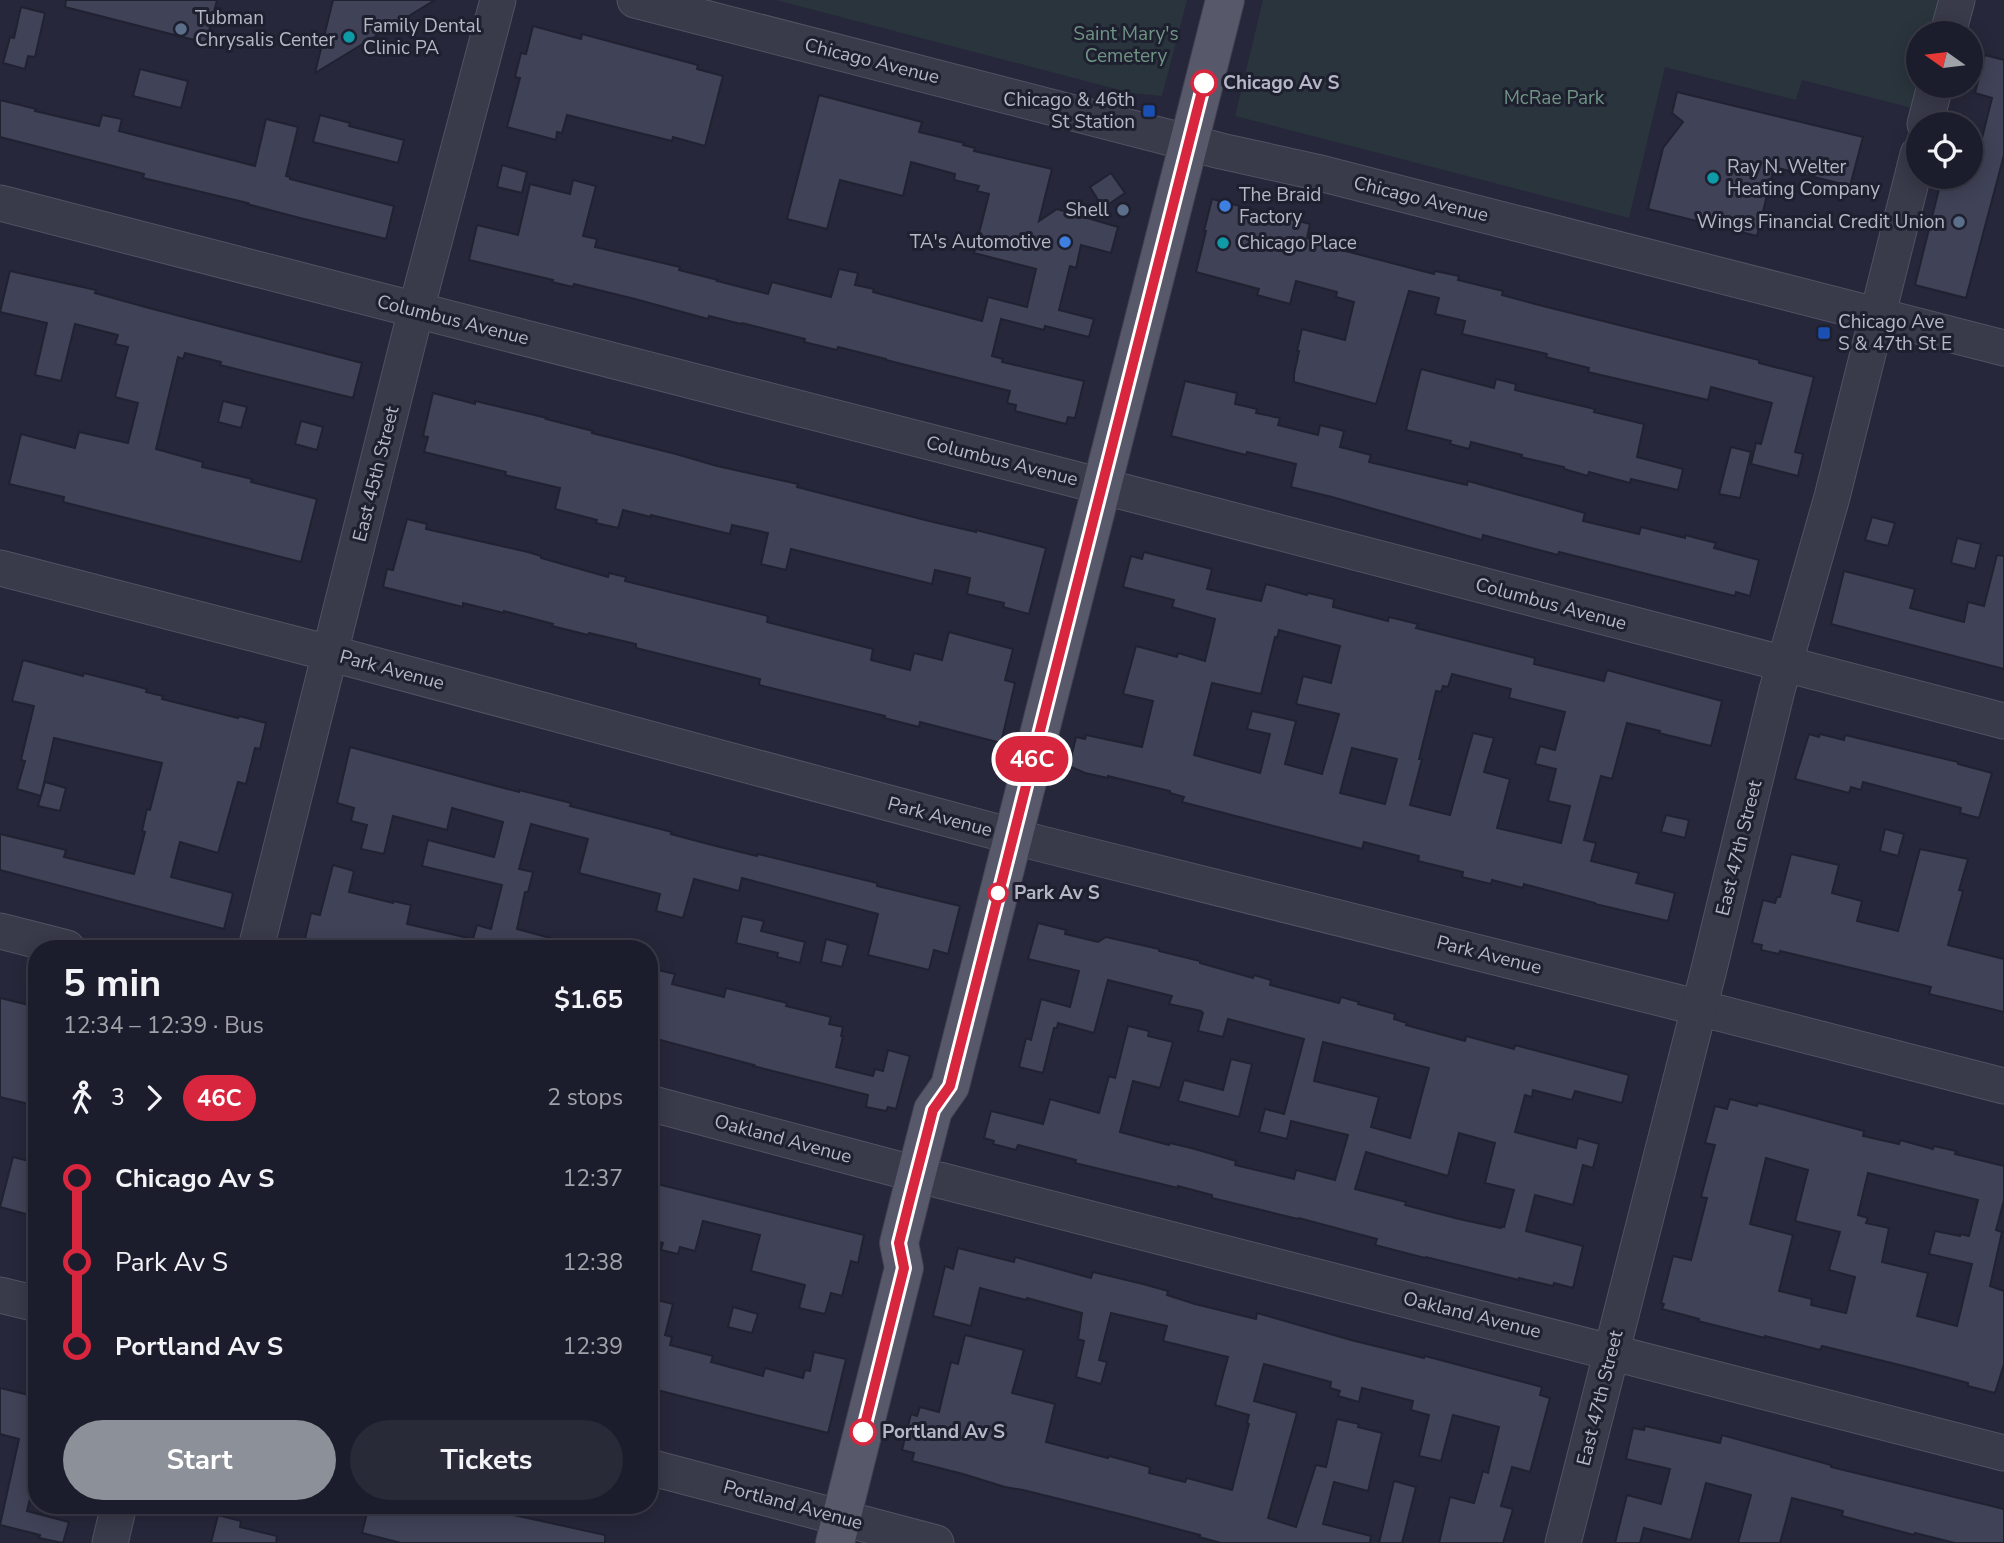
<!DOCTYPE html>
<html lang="en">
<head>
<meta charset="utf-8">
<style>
	body { margin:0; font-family:"Nunito Sans",sans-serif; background:#292a38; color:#f1f3f6; height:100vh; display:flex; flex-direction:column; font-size:26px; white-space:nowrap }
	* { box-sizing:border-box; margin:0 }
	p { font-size:23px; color:#a0a2a9 }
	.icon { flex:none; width:38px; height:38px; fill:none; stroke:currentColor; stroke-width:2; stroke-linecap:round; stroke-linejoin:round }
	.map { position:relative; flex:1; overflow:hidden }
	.panel { position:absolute; left:28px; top:940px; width:630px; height:574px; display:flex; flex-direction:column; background:#1c1d2c; border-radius:28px; box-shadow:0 4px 18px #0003,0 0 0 2px #3a3b48 }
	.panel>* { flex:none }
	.badge { padding:0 14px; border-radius:23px; font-size:24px; line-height:46px }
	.needle { width:46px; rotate:284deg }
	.tools { position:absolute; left:1906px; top:21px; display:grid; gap:14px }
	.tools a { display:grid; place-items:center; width:77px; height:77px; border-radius:50%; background:#1c1d2c; box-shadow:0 4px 18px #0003,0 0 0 2px #3a3b48; font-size:35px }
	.map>.badge { position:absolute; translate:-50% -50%; box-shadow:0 0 0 4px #fff }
	.legs { display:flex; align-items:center; gap:10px; height:77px; padding:0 35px; font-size:23px }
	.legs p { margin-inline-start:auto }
	.head { display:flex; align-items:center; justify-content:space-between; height:119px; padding:0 35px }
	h1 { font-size:38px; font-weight:700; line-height:52px }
	.cta { display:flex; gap:14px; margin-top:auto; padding:14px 35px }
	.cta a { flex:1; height:80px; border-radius:42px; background:#8c9099; color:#fff; font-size:28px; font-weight:700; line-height:80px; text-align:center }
	.cta a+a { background:#292a38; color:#f1f3f6 }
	ul { padding:0 35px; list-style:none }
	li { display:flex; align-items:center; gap:24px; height:84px; font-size:26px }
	li i { display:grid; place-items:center; width:10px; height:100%; margin:0 9px; background:currentColor }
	li i::after { content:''; width:18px; height:18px; margin:-9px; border:5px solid; border-radius:50%; background:#1c1d2c }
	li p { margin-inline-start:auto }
	li:first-child i { background:linear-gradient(#0000 50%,currentColor 0) }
	li:last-child i { background:linear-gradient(currentColor 50%,#0000 0) }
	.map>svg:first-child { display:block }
</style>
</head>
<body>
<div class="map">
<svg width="2004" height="1543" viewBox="0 0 2004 1543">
	<rect width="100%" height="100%" fill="#26273a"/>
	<g fill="#29343c">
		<polygon points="776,0 1187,0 1162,96 1131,93"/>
		<polygon points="1263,0 1939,0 1931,33 1918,33 1918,85 1912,108 1802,80 1796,100 1665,67 1629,218 1235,116"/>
	</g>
	<g fill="#404257" stroke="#202231" stroke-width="2" fill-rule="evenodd">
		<polygon points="66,0 217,0 206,43 65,7"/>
		<polygon points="333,0 435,0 315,73"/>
		<polygon points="21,7 45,13 35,57 28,56 25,69 3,63 10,37 14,38"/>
		<polygon points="533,26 581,39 582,34 698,65 697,69 723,76 705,146 673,137 672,141 567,115 562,133 557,132 556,140 507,127 520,78 515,77 521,53 526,54"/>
		<polygon points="1985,55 2004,60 2004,155 1966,298 1915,285 1942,177 1970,177 1970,165 1975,166 1992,98 1975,93"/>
		<polygon points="140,69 188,81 181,108 133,96"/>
		<polygon points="1677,92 1863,137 1850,186 1774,167 1757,236 1648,209 1663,148 1683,122 1672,113"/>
		<polygon points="819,95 922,122 919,132 964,143 963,145 975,148 974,151 1052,169 1039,221 1057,209 1118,227 1111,253 1081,245 1076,268 1070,266 1059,310 1094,319 1089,337 1045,326 1044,330 1001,319 992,356 1003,359 1002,362 1084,381 1075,418 1068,417 1066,424 1015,411 1016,405 1007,403 1010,391 886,360 886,359 838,347 837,350 804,342 805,339 742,323 741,324 709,316 708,319 635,299 574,284 573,287 552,282 553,280 469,260 477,225 518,235 530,184 570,194 573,180 596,186 583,236 597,239 595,247 680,267 679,270 718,280 717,281 768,294 772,282 831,297 839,269 858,273 855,285 874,289 873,292 982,321 988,297 1027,307 1036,269 974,253 989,194 977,191 979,186 954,180 955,174 911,162 903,196 840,180 827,229 787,219"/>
		<polygon points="0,100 36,109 35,111 99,126 102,115 122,119 119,131 255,166 266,119 298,127 286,176 290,177 290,179 394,206 386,239 300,218 247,204 248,203 143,178 144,174 0,137"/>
		<polygon points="320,115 350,123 349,126 404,140 398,163 313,142"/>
		<polygon points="502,165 527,172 522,193 497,187"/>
		<polygon points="1111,173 1125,193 1103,208 1090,187"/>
		<polygon points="1212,199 1310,224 1307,238 1331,244 1330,247 1434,274 1435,271 1459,276 1458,280 1503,291 1502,295 1535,304 1759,360 1759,363 1814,377 1795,452 1803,454 1798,476 1751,464 1756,443 1761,444 1772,403 1711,387 1708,400 1588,372 1589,368 1546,357 1547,354 1462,334 1465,321 1435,314 1439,298 1409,291 1376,404 1294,382 1294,374 1299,351 1297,351 1302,329 1345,340 1354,302 1336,297 1337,292 1296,281 1290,304 1257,295 1259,289 1196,272 1206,231 1204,231"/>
		<polygon points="10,271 96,290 95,293 149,308 362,363 353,398 220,365 221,362 185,353 183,359 178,357 156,449 203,462 202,467 252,479 251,482 317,499 301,562 63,502 64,497 9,484 21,434 75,448 79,432 128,443 138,403 115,397 128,347 115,344 118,335 75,324 61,381 35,375 47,323 0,312"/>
		<polygon points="1421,369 1494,388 1496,379 1516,384 1515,390 1595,409 1594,412 1644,424 1637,457 1683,469 1678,490 1631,479 1630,483 1589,472 1588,476 1564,469 1564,467 1521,457 1522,455 1471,442 1469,449 1450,444 1451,441 1406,430"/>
		<polygon points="1185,381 1237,393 1235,404 1257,409 1256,413 1280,418 1278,425 1318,435 1320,425 1344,431 1340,447 1371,455 1369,462 1467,485 1468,481 1585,513 1583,521 1639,534 1641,527 1685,538 1685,535 1716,543 1714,548 1759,560 1750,596 1736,592 1735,596 1559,552 1558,555 1483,535 1482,540 1332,497 1291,487 1296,464 1247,452 1246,455 1171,436"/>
		<polygon points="433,393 475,404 475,401 547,418 546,419 593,431 592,433 676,454 717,466 798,484 797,487 929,521 976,532 976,530 1046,548 1029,614 1003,607 1004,603 967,594 970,578 935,570 932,584 791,549 786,570 761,564 768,533 732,525 730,534 651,515 651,517 623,510 618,528 596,523 597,520 555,509 560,488 505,475 506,472 424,452 428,437 423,436"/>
		<polygon points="223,401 247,407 241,428 218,422"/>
		<polygon points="301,421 323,427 317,450 295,444"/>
		<polygon points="1731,447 1751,452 1740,498 1719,494"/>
		<polygon points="1872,517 1895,523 1888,546 1865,540"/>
		<polygon points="407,519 427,524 426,529 528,552 541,556 541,558 608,577 609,573 626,577 625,581 768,616 767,622 873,649 871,660 910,670 914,653 942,660 949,632 1013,649 1005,680 1015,683 1001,743 920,722 919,727 884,718 885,716 759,685 760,679 636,648 636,644 589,633 588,635 552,626 553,624 504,611 504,613 463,603 463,607 383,587 387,569 393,570"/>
		<polygon points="1957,538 1981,544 1975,569 1951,563"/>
		<path d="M1144,552L1212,569L1207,589L1261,601L1266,584L1307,595L1308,593L1334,599L1333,607L1388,621L1389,617L1418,624L1416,628L1535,658L1534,664L1604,681L1607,670L1722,701L1711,746L1659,733L1660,731L1627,723L1612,779L1601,776L1584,840L1596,843L1591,861L1639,873L1636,883L1675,893L1668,921L1595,904V903L1524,884L1523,888L1492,880L1491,884L1462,877L1463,872L1418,861L1419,856L1364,842L1362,849L1343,844L1182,802L1184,797L1170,793V791L1108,776V778L1085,773L1069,766L1076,737L1085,739L1086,735L1142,747L1153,701L1123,694L1136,646L1177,657L1178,653L1205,661L1215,619L1172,607L1174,600L1123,587L1131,556L1142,559ZM1279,630L1340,646L1331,683L1303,676L1296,704L1339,714L1322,774L1285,764L1296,721L1252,711L1247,729L1270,734L1260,773L1194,755L1212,683L1261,694L1275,637L1277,638ZM1452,674L1511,689L1509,698L1565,712L1555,750L1540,746L1535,764L1556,769L1548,801L1570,806L1561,843L1497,828L1510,779L1484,772L1494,738L1473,733L1450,815L1410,805L1422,759H1419L1436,691L1441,692L1443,686L1448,687ZM1352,748L1397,759L1385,804L1340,793Z"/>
		<polygon points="1997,555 2004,556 2004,669 1831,624 1844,571 1915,589 1910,608 1964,622 1968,602 1984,606"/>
		<polygon points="23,660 83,676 84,673 147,689 146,692 163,696 162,699 238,718 239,716 266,723 260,749 255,748 246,784 238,782 218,853 180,842 171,877 233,893 224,929 0,870 0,834 66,850 64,857 134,874 145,832 142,831 147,809 150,810 162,763 54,738 41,796 17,789 25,761 21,760 34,706 12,701"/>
		<polygon points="1809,734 1819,737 1820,734 1844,740 1845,735 1958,762 1958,764 1992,773 1979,818 1960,813 1961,808 1863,782 1861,790 1851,787 1849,793 1795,779"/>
		<polygon points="350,747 519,792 519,790 571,803 570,806 672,832 671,834 708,844 757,856 758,854 877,883 877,886 960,906 948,954 934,950 929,970 868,955 878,914 742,878 739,891 694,879 683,918 656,911 660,894 579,873 588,839 531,824 519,869 533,872 528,892 525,892 517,929 565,942 565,948 327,948 304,943 311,913 320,915 333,865 354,871 349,892 393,903 393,901 411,905 407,924 473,939 477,925 491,929 502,885 422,866 428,840 494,857 503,822 452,808 447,830 393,816 384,854 361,849 367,825 351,821 354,808 337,803"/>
		<polygon points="45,782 66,788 60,811 38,806"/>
		<polygon points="1666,815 1689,820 1685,838 1661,832"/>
		<polygon points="1885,829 1904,834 1898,856 1880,851"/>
		<polygon points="1920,849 1968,859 1959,890 1963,891 1948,945 2004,959 2004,1012 1929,994 1931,987 1780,951 1779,954 1761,950 1762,945 1752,943 1763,900 1775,903 1777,897 1780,897 1791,854 1839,865 1832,893 1862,901 1857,921 1898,931"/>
		<polygon points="742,916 764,921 761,931 805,942 800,963 777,957 778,953 736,943"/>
		<path d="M1038,923L1066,930L1065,934L1098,942L1106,937L1159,949V951L1200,961V963L1253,978L1254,975L1271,980L1270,985L1339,1003L1341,997L1359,1002L1358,1004L1395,1014L1394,1019L1407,1023L1406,1025L1465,1041L1466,1036L1514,1049L1515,1045L1629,1075L1622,1103L1575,1091L1572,1100L1533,1090L1532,1097L1525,1095L1515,1132L1576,1148L1578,1138L1599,1144L1593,1168L1583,1165L1573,1205L1535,1195L1526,1231L1583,1246L1573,1288L1554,1283L1553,1286L1519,1278V1280L1426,1257L1425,1258L1375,1245L1377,1239L1299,1218L1298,1219L1212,1198V1195L1178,1186V1188L1075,1163L1076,1160L1018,1145L1016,1150L993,1144L994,1141L984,1138L991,1111L1043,1124L1050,1099L1099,1113L1109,1076L1115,1078L1128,1026L1149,1031L1148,1036L1173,1042L1160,1088L1133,1081L1120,1132L1169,1145L1170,1143L1195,1149L1236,1161L1235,1165L1294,1179L1296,1170L1335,1180L1348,1135L1291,1121L1287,1139L1259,1132L1265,1109L1284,1114L1304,1039L1228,1019L1223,1037L1198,1031L1203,1013L1201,1011L1169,1004L1172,996L1108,980L1094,1033L1058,1023L1057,1028H1054L1043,1073L1019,1067L1026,1038L1031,1040L1041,999L1070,1007L1079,971L1028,959ZM1323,1042L1429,1068L1410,1138L1371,1127L1379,1097L1314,1081ZM1459,1133L1495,1143L1485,1183L1514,1190L1504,1227L1502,1226L1501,1228L1459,1219L1405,1205L1406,1202L1355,1189L1366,1152L1448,1176Z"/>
		<polygon points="826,939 848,945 842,967 821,962"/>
		<polygon points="649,968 675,974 672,984 724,997 726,988 787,1003 786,1006 831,1017 829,1024 843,1027 841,1036 843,1036 836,1067 873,1076 875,1069 883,1071 888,1050 910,1056 896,1109 888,1107 886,1111 866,1107 868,1095 753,1066 754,1065 649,1037"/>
		<polygon points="0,998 37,1007 37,1106 0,1097"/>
		<polygon points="1231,1059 1252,1064 1239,1117 1178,1101 1184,1080 1223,1090"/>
		<path d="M1730,1099L1757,1106L1758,1103L1826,1121L1864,1131L1863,1136L1899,1144L1900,1140L1933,1149L1934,1146L1956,1151L1955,1154L2004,1166V1200L1996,1230L2002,1232L1990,1286L2004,1291V1364L1995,1393L1968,1386V1383L1912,1368L1822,1346L1820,1350L1765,1336V1338L1698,1321L1699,1319L1662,1309L1664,1304L1661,1303L1673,1256L1691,1260L1707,1198L1701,1197L1715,1145L1705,1143L1715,1106L1727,1109ZM1766,1158L1808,1170L1795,1221L1840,1232L1829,1270L1855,1277L1846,1313L1811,1305L1812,1299L1779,1291L1793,1235L1750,1224ZM1868,1173L1978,1200L1969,1236L1960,1234V1236L1935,1231L1929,1254L1972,1264L1957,1326L1917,1316L1928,1273L1882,1262L1889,1228L1866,1223L1868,1218L1858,1215Z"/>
		<polygon points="13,1157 37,1163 37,1217 0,1207"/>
		<polygon points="649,1182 864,1235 858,1263 851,1261 842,1296 831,1293 825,1314 799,1308 805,1285 751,1271 760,1235 703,1221 695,1251 680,1247 678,1254 661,1250 663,1243 649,1239"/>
		<polygon points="958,1248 1014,1262 1015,1257 1091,1278 1093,1272 1143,1284 1168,1291 1167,1295 1195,1304 1256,1319 1257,1313 1351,1340 1424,1358 1425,1356 1542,1387 1540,1395 1550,1398 1530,1472 1512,1467 1501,1506 1513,1509 1503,1543 1439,1543 1450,1497 1474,1503 1483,1471 1488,1473 1499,1427 1453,1415 1441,1461 1419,1456 1429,1415 1411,1410 1413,1401 1362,1388 1359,1402 1338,1396 1340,1391 1330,1388 1331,1382 1264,1364 1254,1401 1297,1413 1268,1518 1296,1527 1316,1465 1326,1467 1337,1419 1359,1424 1358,1427 1382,1433 1368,1491 1334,1482 1323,1524 1371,1536 1370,1543 1221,1543 1199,1537 1200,1535 1128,1516 1023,1490 1005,1487 963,1474 912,1461 914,1453 902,1450 911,1414 917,1416 920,1407 939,1412 951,1362 958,1364 965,1335 1024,1350 1012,1393 1055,1404 1046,1442 1108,1458 1109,1456 1150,1467 1149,1473 1185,1482 1187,1478 1232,1490 1249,1424 1247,1423 1249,1415 1215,1405 1228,1357 1163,1341 1167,1326 1111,1313 1099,1360 1107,1362 1101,1384 1076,1377 1084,1341 1078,1339 1082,1313 1027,1298 1026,1300 980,1288 971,1326 933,1316 945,1266 953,1269"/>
		<polygon points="649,1298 673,1304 665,1335 672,1337 670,1345 713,1356 711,1362 763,1376 765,1368 803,1378 805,1370 810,1371 814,1352 846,1359 828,1433 649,1388"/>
		<polygon points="733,1307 758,1314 752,1333 728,1327"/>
		<polygon points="0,1388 37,1397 37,1470 27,1511 69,1522 63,1543 39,1538 40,1535 0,1525 19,1439 0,1434"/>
		<polygon points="1645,1426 1720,1443 1722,1435 1831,1465 1831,1467 2004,1509 2004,1543 1955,1543 1915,1533 1914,1535 1842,1516 1843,1511 1792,1498 1780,1543 1738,1543 1751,1495 1706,1483 1691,1540 1644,1528 1640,1543 1615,1543 1627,1495 1661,1504 1670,1469 1626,1459 1633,1428 1644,1430"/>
		<polygon points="1394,1481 1416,1487 1402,1543 1379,1543"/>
		<polygon points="369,1505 474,1505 492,1510 494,1505 516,1511 514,1515 605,1535 605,1543 401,1543 362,1533"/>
		<polygon points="218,1515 241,1521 240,1527 277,1536 276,1543 211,1543"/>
	</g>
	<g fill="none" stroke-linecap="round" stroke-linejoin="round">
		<g stroke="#515362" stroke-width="37">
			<g id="minor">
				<polyline points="635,0 1221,151 1316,172 2004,348"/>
				<polyline points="1948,33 1957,0"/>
				<polyline points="1925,124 1935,86"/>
				<polyline points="0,203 1074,479 2004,721"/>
				<polyline points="0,568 329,653 1042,844 1672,1001 2004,1086"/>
				<polyline points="0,931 67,948"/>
				<polyline points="256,948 416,310 498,0"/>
				<polyline points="649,1103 916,1174"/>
				<polyline points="939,1180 2004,1453"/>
				<polyline points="0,1295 37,1304"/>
				<polyline points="649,1467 936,1543"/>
				<polyline points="110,1543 119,1505"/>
				<polyline points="1563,1543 1709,969 1777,690 1832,497 1918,154"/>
			</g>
		</g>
		<g stroke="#3f4150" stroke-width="40">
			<polyline id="major" points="835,1543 904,1268 899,1243 910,1199 933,1110 950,1086 1225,0"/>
		</g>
		<use href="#minor" stroke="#393a4a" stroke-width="35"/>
		<use href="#major" stroke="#57596a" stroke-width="38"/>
	</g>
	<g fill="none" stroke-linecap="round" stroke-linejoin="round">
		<g stroke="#fff" stroke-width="16">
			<polyline id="line-1" points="863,1432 904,1268 899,1243 910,1199 933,1110 950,1086 1204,83"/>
		</g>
		<use href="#line-1" stroke="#d7263d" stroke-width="10"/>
	</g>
	<g fill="#5c6f8a" stroke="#1e202f" stroke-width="2.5">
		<circle cx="181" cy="29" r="7"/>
		<circle cx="1123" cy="210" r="7"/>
		<circle cx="1959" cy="222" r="7"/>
	</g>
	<g fill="#0f9aa8" stroke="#1e202f" stroke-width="2.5">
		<circle cx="349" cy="37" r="7"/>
		<circle cx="1713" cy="178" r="7"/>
		<circle cx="1223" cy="243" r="7"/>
	</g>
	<g fill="#fff" stroke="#d7263d" stroke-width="3.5">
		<circle cx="1204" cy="83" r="12"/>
		<circle cx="998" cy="893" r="9"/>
		<circle cx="863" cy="1432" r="12"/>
	</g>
	<g fill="#1a4fb4" stroke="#1e202f" stroke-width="2.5">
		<rect x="1142" y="104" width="14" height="14" rx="3.5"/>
		<rect x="1817" y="326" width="14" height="14" rx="3.5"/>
	</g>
	<g fill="#3f7fe0" stroke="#1e202f" stroke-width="2.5">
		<circle cx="1225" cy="206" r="7"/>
		<circle cx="1065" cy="242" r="7"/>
	</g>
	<g text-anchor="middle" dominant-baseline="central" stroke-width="6" stroke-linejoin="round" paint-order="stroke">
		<g font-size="19" fill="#b5b6c6" stroke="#1e202f" text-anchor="start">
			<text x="195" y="18">Tubman<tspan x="195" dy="22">Chrysalis Center</tspan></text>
			<text x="363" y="26">Family Dental<tspan x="363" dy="22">Clinic PA</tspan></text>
			<text x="1135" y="100" text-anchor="end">Chicago &amp; 46th<tspan x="1135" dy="22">St Station</tspan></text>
			<text x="1727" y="167">Ray N. Welter<tspan x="1727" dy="22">Heating Company</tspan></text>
			<text x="1239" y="195">The Braid<tspan x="1239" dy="22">Factory</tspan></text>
			<text x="1109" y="210" text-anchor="end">Shell</text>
			<text x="1945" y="222" text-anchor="end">Wings Financial Credit Union</text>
			<text x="1051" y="242" text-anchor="end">TA's Automotive</text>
			<text x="1237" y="243">Chicago Place</text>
			<text x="1838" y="322">Chicago Ave<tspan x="1838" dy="22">S &amp; 47th St E</tspan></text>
		</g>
		<g font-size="19" fill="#6f9484" stroke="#1e202f">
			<text x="1126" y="34">Saint Mary's<tspan x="1126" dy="22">Cemetery</tspan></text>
			<text x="1554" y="98">McRae Park</text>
		</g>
		<g font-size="19" fill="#b5b6c6" stroke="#1e202f">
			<text transform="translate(872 61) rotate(14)">Chicago Avenue</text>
			<text transform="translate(1421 199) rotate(14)">Chicago Avenue</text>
			<text transform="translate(453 320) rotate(14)">Columbus Avenue</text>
			<text transform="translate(1002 461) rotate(14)">Columbus Avenue</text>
			<text transform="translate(376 474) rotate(-76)">East 45th Street</text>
			<text transform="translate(1551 604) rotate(15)">Columbus Avenue</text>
			<text transform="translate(392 670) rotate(15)">Park Avenue</text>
			<text transform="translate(940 817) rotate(15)">Park Avenue</text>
			<text transform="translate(1739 848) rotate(-76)">East 47th Street</text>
			<text transform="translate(1489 955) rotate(14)">Park Avenue</text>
			<text transform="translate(783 1139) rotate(15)">Oakland Avenue</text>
			<text transform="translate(1472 1315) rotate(14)">Oakland Avenue</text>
			<text transform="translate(1600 1398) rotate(-76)">East 47th Street</text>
			<text transform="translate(793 1505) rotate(15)">Portland Avenue</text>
		</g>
		<g font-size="19" font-weight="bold" fill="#b5b6c6" stroke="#1e202f" text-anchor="start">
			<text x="1223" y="83">Chicago Av S</text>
			<text x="1014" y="893">Park Av S</text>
			<text x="882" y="1432">Portland Av S</text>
		</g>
	</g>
</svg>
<div class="tools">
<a><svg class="needle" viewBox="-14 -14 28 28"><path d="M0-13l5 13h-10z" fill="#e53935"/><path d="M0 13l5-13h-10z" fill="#a0a2a9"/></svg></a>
<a><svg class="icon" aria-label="locate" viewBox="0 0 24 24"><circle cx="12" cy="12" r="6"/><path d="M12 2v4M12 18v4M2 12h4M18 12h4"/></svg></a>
</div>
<b class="badge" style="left:1032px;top:759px;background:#d7263d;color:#fff">46C</b>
<section class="panel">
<div class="head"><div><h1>5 min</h1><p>12:34 – 12:39 · Bus</p></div><b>$1.65</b></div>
<div class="legs"><svg class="icon" aria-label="walk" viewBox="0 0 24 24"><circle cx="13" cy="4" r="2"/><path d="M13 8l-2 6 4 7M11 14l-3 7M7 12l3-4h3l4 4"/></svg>3<svg class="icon" aria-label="forward" viewBox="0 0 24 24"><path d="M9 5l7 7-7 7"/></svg><b class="badge" style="background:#d7263d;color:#fff">46C</b><p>2 stops</p></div>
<ul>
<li><i style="color:#d7263d"></i><b>Chicago Av S</b><p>12:37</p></li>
<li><i style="color:#d7263d"></i><span>Park Av S</span><p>12:38</p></li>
<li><i style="color:#d7263d"></i><b>Portland Av S</b><p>12:39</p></li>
</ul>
<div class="cta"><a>Start</a><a>Tickets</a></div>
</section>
</div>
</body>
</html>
